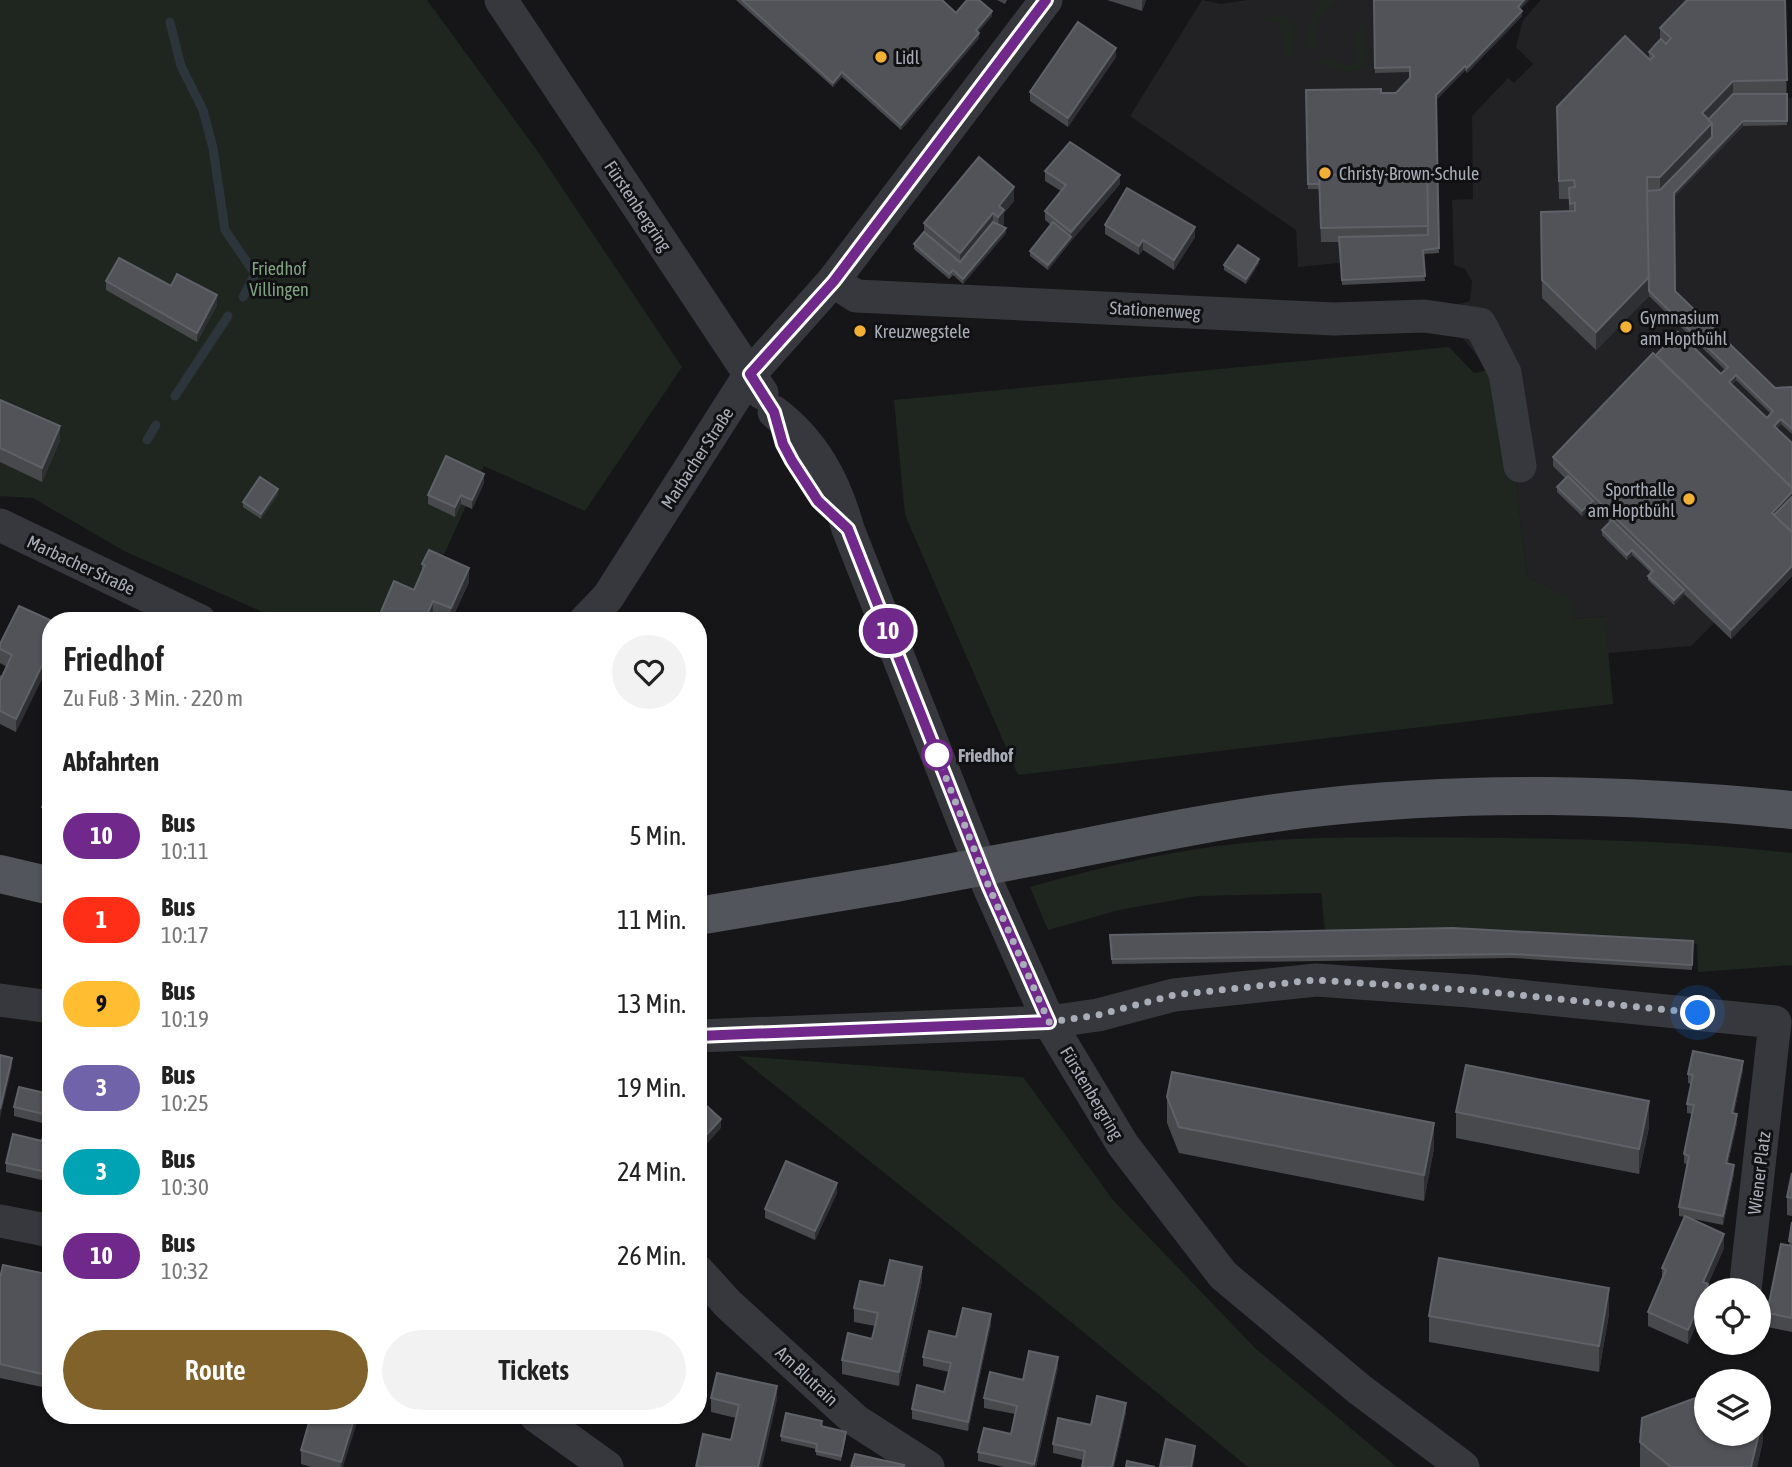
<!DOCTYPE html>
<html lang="de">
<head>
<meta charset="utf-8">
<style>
	body { margin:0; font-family:"Asap Condensed",sans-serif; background:#f2f2f2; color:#222; height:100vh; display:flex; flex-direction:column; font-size:26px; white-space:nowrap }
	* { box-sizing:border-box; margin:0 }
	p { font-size:23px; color:#767676 }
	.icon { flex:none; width:38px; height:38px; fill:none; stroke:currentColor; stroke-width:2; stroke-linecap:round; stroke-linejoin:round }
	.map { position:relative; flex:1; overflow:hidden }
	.panel { position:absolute; left:42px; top:612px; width:665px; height:812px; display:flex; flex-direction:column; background:#fff; border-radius:28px; box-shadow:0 2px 5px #0004 }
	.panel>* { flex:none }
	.badge { padding:0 14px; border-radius:23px; font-size:24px; line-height:46px }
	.buttons { position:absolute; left:1694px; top:1278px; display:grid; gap:14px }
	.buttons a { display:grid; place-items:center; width:77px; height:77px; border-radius:50%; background:#fff; box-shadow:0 2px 5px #0004; font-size:35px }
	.you { position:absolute; width:35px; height:35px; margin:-18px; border:5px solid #fff; border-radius:50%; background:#1a73e8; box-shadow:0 0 0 10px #1a73e833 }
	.map>.badge { position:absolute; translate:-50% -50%; box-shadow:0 0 0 4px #fff }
	h2 { padding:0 21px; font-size:26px; line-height:63px }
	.round { display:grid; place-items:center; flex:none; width:74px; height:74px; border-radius:37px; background:#f2f2f2 }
	.head { display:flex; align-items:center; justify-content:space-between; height:119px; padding:0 21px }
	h1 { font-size:33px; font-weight:600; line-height:52px }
	.cta { display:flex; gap:14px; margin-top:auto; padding:14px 21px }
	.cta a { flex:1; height:80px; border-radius:42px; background:#80622a; color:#fff; font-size:28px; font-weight:600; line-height:80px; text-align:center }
	.cta a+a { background:#f2f2f2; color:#222 }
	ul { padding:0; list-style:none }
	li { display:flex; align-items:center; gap:21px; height:84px; padding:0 21px }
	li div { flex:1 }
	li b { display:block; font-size:26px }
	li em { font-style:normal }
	li .badge { min-width:77px; font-weight:700; text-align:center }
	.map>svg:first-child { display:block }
</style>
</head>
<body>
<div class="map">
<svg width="1792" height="1467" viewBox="0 0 1792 1467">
	<rect width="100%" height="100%" fill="#161618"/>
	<g fill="#222225">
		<polygon points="1202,0 1221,4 1247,0 1529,0 1518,11 1522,16 1436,100 1439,253 1298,267 1296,230 1130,116"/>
		<polygon points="1541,0 1785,0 1787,98 1792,98 1792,576 1731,639 1714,623 1691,646 1608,653 1604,616 1575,619 1571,598 1527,577 1516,484 1504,474 1489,370 1459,334 1459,304 1470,301 1472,281 1465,269 1454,265 1452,200 1473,199 1472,116 1508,78 1514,83 1533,64 1516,47 1523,20"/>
	</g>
	<g fill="#1e261f">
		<polygon points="0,0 427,0 536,149 682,367 585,511 484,466 414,621 283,621 124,551 33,498 0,496"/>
		<path d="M1324,0H1336L1314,23L1315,47L1311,51L1306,47C1307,27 1309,14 1324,0Z"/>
		<polygon points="1275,15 1287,17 1295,27 1294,54 1290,59 1286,55 1279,23 1265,20"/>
		<polygon points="1361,25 1366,28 1362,41 1367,49 1364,66 1351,73 1320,63 1321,57 1347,66 1354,65 1358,61 1355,33"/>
		<polygon points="1449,347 1474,373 1489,370 1504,473 1516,483 1527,577 1572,598 1575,619 1605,616 1613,704 1018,775 905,515 894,400"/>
		<path d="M1392,837C1526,838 1659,838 1792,853V965L1698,972L1697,944C1571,934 1451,931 1325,931L1321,893L1198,896L1119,910L1048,930L1030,887C1110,864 1196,845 1279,840C1317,837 1355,838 1392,837Z"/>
		<polygon points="738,1056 1023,1077 1113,1200 1255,1348 1397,1467 1248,1467 1060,1313"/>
	</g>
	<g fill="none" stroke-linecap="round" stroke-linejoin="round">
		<g stroke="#2c353c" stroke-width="9">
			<polyline points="170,22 181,66 203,110 213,148 225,230 255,274 243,297"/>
			<polyline points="175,396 228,316"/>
			<polyline points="147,440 156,425"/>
		</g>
		<g stroke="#37383d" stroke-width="33">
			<polyline points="501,0 762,393"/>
			<polyline points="833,281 856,296 1334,319 1424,316 1480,324 1505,373 1520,466"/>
			<path d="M774,412C814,442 835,482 848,529L989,887L1049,1022L1123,1145L1223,1275L1359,1389L1463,1467"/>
			<polyline points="0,525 200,621"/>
			<polyline points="585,621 608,597 750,374 833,281 1046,0"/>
			<polyline points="0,1000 51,1007"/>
			<polyline points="698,1036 1049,1022 1098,1015 1174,995 1316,980 1470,991 1775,1022 1745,1290"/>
			<polyline points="0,1221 51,1231"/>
			<polyline points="698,1271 728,1304 855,1420 928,1467"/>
			<polyline points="536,1416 607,1467"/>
		</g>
		<g stroke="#53555c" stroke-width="38">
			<path d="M1060,852C1141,836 1223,819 1305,809C1468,789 1630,794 1792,810"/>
			<polyline points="0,874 51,886"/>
			<polyline points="698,916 895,883"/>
		</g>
		<polyline stroke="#53555c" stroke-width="38" points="895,883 1060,852"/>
	</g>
	<g fill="#47494d" fill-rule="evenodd">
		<polygon points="736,0 942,0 956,13 992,16 978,32 979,38 901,130 842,77 833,87"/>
		<polygon points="997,0 1007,0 1005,4"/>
		<polygon points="1107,0 1146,0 1142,11"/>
		<polygon points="1374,0 1520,9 1522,16 1467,73 1465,70 1436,100 1439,253 1423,254 1425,281 1342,285 1339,242 1321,242 1319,189 1308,189 1306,90 1396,93 1410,78 1410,72 1375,73"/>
		<path d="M1785,0L1787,125L1743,126L1674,197L1675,291L1775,388L1792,387V434L1781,424L1777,428L1792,443V576L1731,639L1684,594L1674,605L1648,580V576L1651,573L1642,564L1632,555L1627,560L1602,535V530L1610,522L1593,505L1582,516L1557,492V487L1565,478L1553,466V457L1656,355L1721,374L1725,370L1649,296L1596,350L1542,298L1541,212L1569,211V199H1559L1557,107L1649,60V52L1660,40V28ZM1736,380L1771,414L1767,418L1732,384Z"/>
		<polygon points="1116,57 1068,127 1030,101 1030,92"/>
		<polygon points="1045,171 1120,184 1071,241 1048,270 1030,256 1030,251 1051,225 1045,220 1045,211 1061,191 1045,181"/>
		<polygon points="1014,201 1004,213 1004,224 1002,226 1006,233 963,284 953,275 949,279 914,249 914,244 924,232 924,223"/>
		<polygon points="1105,225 1195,237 1174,270 1143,250 1139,255 1105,234"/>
		<polygon points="1259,263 1246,284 1224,270 1224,265"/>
		<polygon points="106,281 217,305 197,342 106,290"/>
		<polygon points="0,400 60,440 42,482 0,462"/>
		<polygon points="484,483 472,509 461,504 455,517 428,504 428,495"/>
		<polygon points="278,494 261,519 243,507 243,502"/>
		<polygon points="422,564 469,582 451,621 433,615 430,621 377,621 414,590 422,571"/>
		<polygon points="19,606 16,732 0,724 0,675 2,676 7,667 0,663 0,644"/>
		<polygon points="51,789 51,825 42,821 42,807"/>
		<polygon points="1110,935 1693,941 1692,970 1513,958 1112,964"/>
		<polygon points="1743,1070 1734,1113 1737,1123 1728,1163 1734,1174 1723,1225 1689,1218 1724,1248 1708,1284 1708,1290 1706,1290 1706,1302 1688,1344 1648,1326 1648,1312 1662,1279 1662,1268 1685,1217 1679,1216 1679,1207 1688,1165 1684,1163 1684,1154 1692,1114 1687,1113 1687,1104 1691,1084 1688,1083 1688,1074"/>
		<polygon points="51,1087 51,1182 6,1172 6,1163 42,1141 46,1124 14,1116 14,1107 49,1094"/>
		<polygon points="1167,1097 1434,1148 1424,1201 1179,1153 1167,1123"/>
		<polygon points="1456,1112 1649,1127 1639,1174 1456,1138"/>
		<polygon points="1792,1173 1792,1216 1787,1215 1787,1197"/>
		<polygon points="837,1193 815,1240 765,1218 765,1209"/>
		<polygon points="1792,1222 1792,1332 1767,1327 1767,1313 1789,1246"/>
		<polygon points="51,1275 51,1349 42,1387 0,1378 0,1278"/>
		<polygon points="922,1281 899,1386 842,1374 842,1360 872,1339 875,1326 854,1322 854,1308"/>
		<polygon points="1609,1314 1599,1372 1429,1342 1429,1316"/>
		<polygon points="991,1324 968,1431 912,1419 912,1409 944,1392 949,1372 923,1366 923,1357 956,1337"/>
		<polygon points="1058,1367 1036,1467 1004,1467 978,1461 978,1452 1011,1434 1015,1414 984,1408 984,1398 1023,1380"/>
		<polygon points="711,1398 777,1400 736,1418 711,1412"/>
		<polygon points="1126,1412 1114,1467 1082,1467 1083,1460 1053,1453 1053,1444 1091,1425"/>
		<polygon points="311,1416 343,1467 311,1467 301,1464 301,1450"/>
		<polygon points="822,1426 846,1437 841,1461 816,1455 816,1449 781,1441 781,1436"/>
		<polygon points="1763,1440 1757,1467 1640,1467 1640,1442"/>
	</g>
	<g fill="#2f3033">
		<polygon points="1143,0 1146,0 1142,11 1142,2"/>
		<polygon points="1524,0 1529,0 1518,12 1518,7"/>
		<polygon points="992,11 992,16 976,35 976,30"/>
		<polygon points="1522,11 1522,16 1467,73 1467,68"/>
		<polygon points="979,33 979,38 901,130 901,125"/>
		<polygon points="1116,48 1116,57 1068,127 1068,118"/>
		<polygon points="1465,66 1465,70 1436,100 1436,95"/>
		<polygon points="842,72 842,77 833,87 833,83"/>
		<polygon points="1733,81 1733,99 1704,129 1702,113"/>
		<polygon points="1743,121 1743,126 1674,197 1674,193"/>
		<polygon points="1712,123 1712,142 1660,195 1660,177"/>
		<polygon points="1120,175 1120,184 1071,241 1048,270 1048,265 1071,237 1071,232"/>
		<polygon points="1014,187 1014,201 1004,213 1004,224 998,231 999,206"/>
		<polygon points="993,213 993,227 960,267 960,253"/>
		<polygon points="1195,227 1195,237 1174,270 1174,260"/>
		<polygon points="1006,228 1006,233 963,284 963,279"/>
		<polygon points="1143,240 1143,250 1139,255 1139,246"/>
		<polygon points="1259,259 1259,263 1246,284 1246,279"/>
		<polygon points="1649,277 1649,296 1596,350 1596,332"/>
		<polygon points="217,295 217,305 197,342 197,333"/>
		<polygon points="1736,375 1736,380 1729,387 1729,382"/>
		<polygon points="1781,419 1781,424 1774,430 1774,426"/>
		<polygon points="60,426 60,440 42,482 42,468"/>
		<polygon points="484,474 484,483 472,509 472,500"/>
		<polygon points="278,489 278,494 261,519 261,514"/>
		<polygon points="1792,492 1792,501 1774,520 1772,513"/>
		<polygon points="461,495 461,504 455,517 455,507"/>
		<polygon points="1593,501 1593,505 1582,516 1582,511"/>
		<polygon points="1632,550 1632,555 1627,560 1627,555"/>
		<polygon points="1792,566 1792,576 1731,639 1731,630"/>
		<polygon points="469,568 469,582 451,621 451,608"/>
		<polygon points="1684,590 1684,594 1674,605 1674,600"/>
		<polygon points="433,601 433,615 430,621 424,621"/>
		<polygon points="51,647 51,661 16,732 16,719"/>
		<polygon points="12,1058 12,1067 0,1118 0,1109"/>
		<polygon points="1743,1061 1743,1070 1732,1122 1732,1113"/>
		<polygon points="1649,1101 1649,1127 1639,1174 1639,1149"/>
		<polygon points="1737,1114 1737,1123 1726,1172 1726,1163"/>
		<polygon points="721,1119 721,1128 698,1154 698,1144"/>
		<polygon points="1434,1123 1434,1148 1424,1201 1424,1175"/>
		<polygon points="1734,1165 1734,1174 1723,1225 1723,1216"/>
		<polygon points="837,1183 837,1193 815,1240 815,1231"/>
		<polygon points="1724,1234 1724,1248 1703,1296 1703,1282"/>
		<polygon points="922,1267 922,1281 899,1386 899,1372"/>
		<polygon points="1708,1284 1708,1290 1706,1290 1706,1302 1688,1344 1688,1330"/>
		<polygon points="1609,1288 1609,1314 1599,1372 1599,1346"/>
		<polygon points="991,1314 991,1324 968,1431 968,1422"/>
		<polygon points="51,1335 51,1349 42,1387 42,1374"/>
		<polygon points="1058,1357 1058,1367 1036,1467 1034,1467"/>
		<polygon points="777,1386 777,1400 762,1467 758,1467"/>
		<polygon points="1126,1403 1126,1412 1114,1467 1112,1467"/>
		<polygon points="1763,1414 1763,1440 1757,1467 1751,1467"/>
		<polygon points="355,1416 359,1416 343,1467 341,1467 341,1462"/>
		<polygon points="1195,1446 1195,1455 1193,1467 1191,1467"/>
	</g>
	<g fill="#525359" stroke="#5f6168" stroke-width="2" fill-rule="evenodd">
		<polygon points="742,0 942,0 956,13 967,0 979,0 992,11 976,30 979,33 901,125 842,72 833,83"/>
		<polygon points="1374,0 1524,0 1518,7 1522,11 1467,68 1465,66 1436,95 1439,248 1423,250 1425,276 1342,280 1339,237 1428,235 1427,173 1319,175 1320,184 1308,184 1306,90 1381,89 1381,93 1396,93 1410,78 1410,67 1375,68"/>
		<polygon points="1687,0 1785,0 1787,80 1733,81 1702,113 1712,123 1660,177 1647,177 1649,277 1596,332 1542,280 1541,212 1575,211 1575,203 1570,204 1569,188 1575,187 1574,180 1559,181 1557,107 1625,36 1650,60 1654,56 1649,52 1656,44 1661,39 1666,44 1671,38 1660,28"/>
		<polygon points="1078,22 1116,48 1068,118 1030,92"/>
		<path d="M1733,94H1787V121H1743L1674,193L1675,291L1775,388L1792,387V429L1781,419L1774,426L1792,443V488L1656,355L1678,332L1721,374L1728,367L1649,291L1647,191L1660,190L1712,137V123L1708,120ZM1736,375L1773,411L1767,418L1729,382Z"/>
		<polygon points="1070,142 1120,175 1071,232 1045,211 1066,185 1045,171"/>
		<polygon points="979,157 1014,187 999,206 1004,210 998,217 993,213 960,253 924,223"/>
		<polygon points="1427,173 1428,226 1321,228 1319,175"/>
		<polygon points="1127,188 1195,227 1174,260 1143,240 1139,246 1105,225"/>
		<polygon points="993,222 1006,228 963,279 953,270 949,274 914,244 924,232 960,262"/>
		<polygon points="1053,222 1071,237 1048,265 1030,251"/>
		<polygon points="1238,245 1259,259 1246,279 1224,265"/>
		<polygon points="119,258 171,286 177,274 217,295 197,333 106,281"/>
		<polygon points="1653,353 1792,488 1792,492 1772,513 1792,532 1792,566 1731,630 1553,457"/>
		<polygon points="0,400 60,426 42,468 0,448"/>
		<polygon points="446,456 484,474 472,500 461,495 455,507 428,495"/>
		<polygon points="1568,476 1593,501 1582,511 1557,487"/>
		<polygon points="260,477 278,489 261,514 243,502"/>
		<polygon points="1792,497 1792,532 1774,515"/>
		<polygon points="1612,520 1684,590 1674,600 1648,576 1653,571 1632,550 1627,555 1602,530"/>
		<polygon points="429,550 469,568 451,608 433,601 424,621 377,621 394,581 414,590 425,565 422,564"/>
		<polygon points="19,606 52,621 51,621 51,647 16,719 0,711 0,681 12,655 0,649 0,644"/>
		<polygon points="51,789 51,811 42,807"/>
		<polygon points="1453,928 1693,941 1692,965 1513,954 1112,959 1110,935"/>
		<polygon points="1693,1051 1743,1061 1732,1113 1737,1114 1726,1163 1734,1165 1723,1216 1679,1207 1689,1156 1684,1154 1694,1105 1687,1104 1693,1075 1688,1074"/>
		<polygon points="0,1055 12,1058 0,1109"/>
		<polygon points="1466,1065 1649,1101 1639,1149 1456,1112"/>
		<polygon points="1172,1072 1434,1123 1424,1175 1179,1127 1167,1097"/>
		<polygon points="19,1087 49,1094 51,1087 51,1173 6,1163 13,1134 42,1141 48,1115 14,1107"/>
		<polygon points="698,1098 721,1119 698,1144"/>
		<polygon points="786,1161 837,1183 815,1231 765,1209"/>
		<polygon points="1792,1173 1792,1198 1787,1197"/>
		<polygon points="1685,1216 1724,1234 1703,1282 1708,1284 1688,1330 1648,1312 1666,1270 1662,1268"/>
		<polygon points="1792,1222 1792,1242 1789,1241"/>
		<polygon points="1781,1244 1792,1246 1792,1318 1767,1313"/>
		<polygon points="1439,1258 1609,1288 1599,1346 1429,1316"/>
		<polygon points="890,1260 922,1267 899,1372 842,1360 848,1333 872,1339 878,1313 854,1308 860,1281 884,1286"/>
		<polygon points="3,1265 51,1275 51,1335 42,1374 0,1364 0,1278"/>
		<polygon points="963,1308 991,1314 968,1422 912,1409 917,1385 944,1392 951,1363 923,1357 929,1331 956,1337"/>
		<polygon points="1029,1351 1058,1357 1034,1464 978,1452 984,1428 1011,1434 1017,1406 984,1398 990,1372 1023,1380"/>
		<polygon points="717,1373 777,1386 758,1467 696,1467 703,1434 731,1440 739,1405 711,1398"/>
		<polygon points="1706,1394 1706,1433 1759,1433 1751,1467 1671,1467 1640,1442 1642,1418"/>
		<polygon points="1097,1396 1126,1403 1112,1467 1082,1467 1085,1451 1053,1444 1058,1418 1091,1425"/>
		<polygon points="1759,1405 1763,1414 1759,1433"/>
		<polygon points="786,1413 822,1421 821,1426 846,1432 841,1456 816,1451 817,1444 781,1436"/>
		<polygon points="311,1416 355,1416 341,1462 301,1450"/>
		<polygon points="1166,1439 1195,1446 1191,1467 1160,1467"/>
		<polygon points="855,1454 904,1465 904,1467 851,1467"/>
		<polygon points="1127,1461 1155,1467 1126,1467"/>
	</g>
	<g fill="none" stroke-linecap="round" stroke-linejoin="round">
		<g stroke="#fff" stroke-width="16">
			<polyline id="line" points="698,1036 1049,1022 989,887 848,529 818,501 792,461 783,444 774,412 750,374 834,281 1046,0"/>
		</g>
		<use href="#line" stroke="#71288b" stroke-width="10"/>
		<polyline stroke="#a8adb8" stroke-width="7" stroke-dasharray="0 12.6" points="937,755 989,887 1049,1022 1098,1015 1174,995 1315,980 1469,990 1698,1013"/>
	</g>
	<g fill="#f2b134" stroke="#111113" stroke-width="2.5">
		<circle cx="881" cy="57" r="7"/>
		<circle cx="1325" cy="173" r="7"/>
		<circle cx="1626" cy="327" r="7"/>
		<circle cx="860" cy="331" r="7"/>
		<circle cx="1689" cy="499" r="7"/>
	</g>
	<circle fill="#fff" stroke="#71288b" stroke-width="3.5" cx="937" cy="755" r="14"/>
	<g text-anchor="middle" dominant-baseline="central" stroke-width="6" stroke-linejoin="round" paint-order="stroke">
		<g font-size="18" fill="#a8adb8" stroke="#111113" text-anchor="start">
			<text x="895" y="57">Lidl</text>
			<text x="1339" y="173">Christy-Brown-Schule</text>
			<text x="1640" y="317">Gymnasium<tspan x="1640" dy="21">am Hoptbühl</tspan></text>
			<text x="874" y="331">Kreuzwegstele</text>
			<text x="1675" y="489" text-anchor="end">Sporthalle<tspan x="1675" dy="21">am Hoptbühl</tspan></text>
		</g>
		<g font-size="18" fill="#a8adb8" stroke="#111113">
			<text transform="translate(638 206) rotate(56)">Fürstenbergring</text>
			<text transform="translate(1155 310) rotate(3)">Stationenweg</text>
			<text transform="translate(697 458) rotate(-57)">Marbacher Straße</text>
			<text transform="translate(81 565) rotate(25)">Marbacher Straße</text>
			<text transform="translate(1092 1093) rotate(59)">Fürstenbergring</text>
			<text transform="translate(1759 1173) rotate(-83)">Wiener Platz</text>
			<text transform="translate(807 1376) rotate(43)">Am Blutrain</text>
		</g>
		<g font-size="18" fill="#7fa381" stroke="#111113">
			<text x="279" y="268">Friedhof<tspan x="279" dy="21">Villingen</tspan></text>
		</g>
		<g font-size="18" font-weight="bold" fill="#a8adb8" stroke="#111113" text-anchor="start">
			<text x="958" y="755">Friedhof</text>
		</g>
	</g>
</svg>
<div class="buttons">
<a><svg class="icon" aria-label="locate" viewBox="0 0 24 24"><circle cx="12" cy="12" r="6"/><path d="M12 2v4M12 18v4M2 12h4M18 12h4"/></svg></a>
<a><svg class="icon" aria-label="layers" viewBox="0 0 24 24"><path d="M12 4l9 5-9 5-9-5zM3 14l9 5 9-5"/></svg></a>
</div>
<div class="you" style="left:1698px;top:1013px"></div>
<b class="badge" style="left:888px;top:631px;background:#71288b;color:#fff">10</b>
<section class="panel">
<div class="head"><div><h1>Friedhof</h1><p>Zu Fuß · 3 Min. · 220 m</p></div><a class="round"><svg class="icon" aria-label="heart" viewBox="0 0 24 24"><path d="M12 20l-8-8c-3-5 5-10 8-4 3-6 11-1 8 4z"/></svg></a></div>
<h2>Abfahrten</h2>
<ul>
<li><span class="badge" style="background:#71288b;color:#fff">10</span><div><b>Bus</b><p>10:11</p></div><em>5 Min.</em></li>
<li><span class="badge" style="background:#ff2e17;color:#fff">1</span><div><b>Bus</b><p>10:17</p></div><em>11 Min.</em></li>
<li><span class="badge" style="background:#ffbe32;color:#111">9</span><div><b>Bus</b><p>10:19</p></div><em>13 Min.</em></li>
<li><span class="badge" style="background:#7163a9;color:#fff">3</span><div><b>Bus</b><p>10:25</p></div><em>19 Min.</em></li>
<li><span class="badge" style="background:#00a3b4;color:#fff">3</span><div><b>Bus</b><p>10:30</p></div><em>24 Min.</em></li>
<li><span class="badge" style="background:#71288b;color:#fff">10</span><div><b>Bus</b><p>10:32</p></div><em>26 Min.</em></li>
</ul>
<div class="cta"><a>Route</a><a>Tickets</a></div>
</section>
</div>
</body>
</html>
